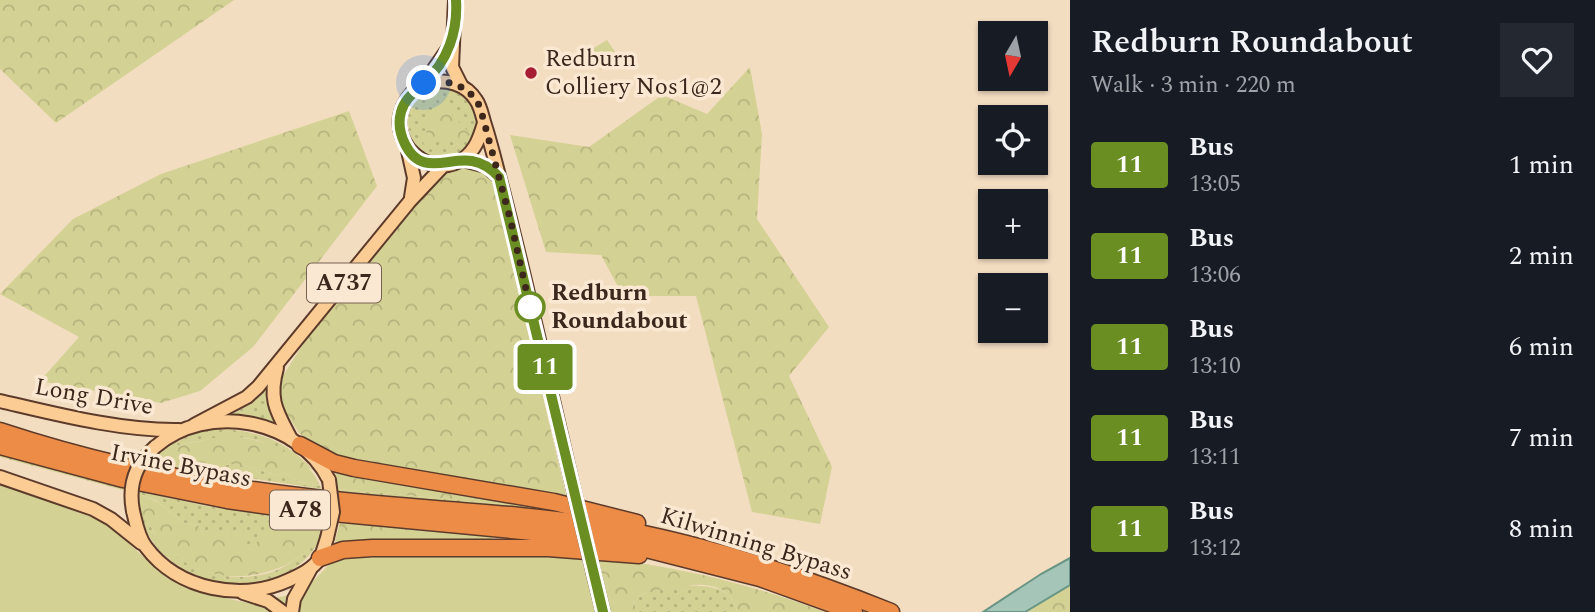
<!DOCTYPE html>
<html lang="en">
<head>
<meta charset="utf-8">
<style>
	body { margin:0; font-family:Spectral,serif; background:#242831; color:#f1f3f6; height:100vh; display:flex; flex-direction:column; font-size:26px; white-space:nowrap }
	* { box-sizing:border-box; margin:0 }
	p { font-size:23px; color:#9ea1a6 }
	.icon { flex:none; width:38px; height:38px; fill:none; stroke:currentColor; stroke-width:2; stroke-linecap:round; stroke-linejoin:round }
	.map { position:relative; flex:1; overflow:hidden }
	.side { display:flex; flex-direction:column; background:#171b24; width:525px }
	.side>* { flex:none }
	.badge { padding:0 14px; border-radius:5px; font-size:24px; line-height:46px }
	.needle { width:46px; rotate:189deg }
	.tools { position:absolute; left:978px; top:21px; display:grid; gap:14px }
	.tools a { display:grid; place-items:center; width:70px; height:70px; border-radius:0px; background:#171b24; box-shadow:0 2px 5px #0004; font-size:35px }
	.you { position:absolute; width:35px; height:35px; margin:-18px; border:5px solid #fff; border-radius:50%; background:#1a73e8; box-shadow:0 0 0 10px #1a73e833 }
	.map>.badge { position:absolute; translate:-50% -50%; box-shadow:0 0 0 4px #fff }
	.round { display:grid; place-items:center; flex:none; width:74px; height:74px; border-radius:0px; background:#242831 }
	.headline { display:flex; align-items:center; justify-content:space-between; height:119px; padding:0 21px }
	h1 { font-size:33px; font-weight:600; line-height:52px }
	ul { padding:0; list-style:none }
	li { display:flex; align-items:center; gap:21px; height:91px; padding:0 21px }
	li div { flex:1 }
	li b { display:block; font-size:26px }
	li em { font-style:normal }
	li .badge { min-width:77px; font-weight:700; text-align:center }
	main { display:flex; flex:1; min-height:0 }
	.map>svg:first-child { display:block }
</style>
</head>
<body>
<main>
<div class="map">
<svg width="1070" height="612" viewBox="0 0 1070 612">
	<defs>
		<pattern id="grass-dots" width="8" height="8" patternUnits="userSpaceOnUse" patternTransform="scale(1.75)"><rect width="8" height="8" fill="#d3d193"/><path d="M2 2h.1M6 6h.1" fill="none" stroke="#b6b37e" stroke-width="1.8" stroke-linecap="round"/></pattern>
		<pattern id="forest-crowns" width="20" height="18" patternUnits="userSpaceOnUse" patternTransform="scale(1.75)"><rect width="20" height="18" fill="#d3d193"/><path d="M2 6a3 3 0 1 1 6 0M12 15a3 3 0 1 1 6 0" fill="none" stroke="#b6b37e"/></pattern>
	</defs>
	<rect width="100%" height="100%" fill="#f3ddc1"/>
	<g fill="url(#grass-dots)">
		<circle cx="443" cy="122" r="35"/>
		<polygon points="266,388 270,411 277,427 232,417 233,414 251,403"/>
		<path d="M218,429C258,430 287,441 314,471C250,427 237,433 164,448L195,433Z"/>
		<polygon points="0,452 124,486 123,490 0,457"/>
		<polygon points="157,464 203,467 237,464 280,476 287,474 298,481 320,486 322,489"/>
		<polygon points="338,489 502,504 503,502 549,511 338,491"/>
		<polygon points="139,491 206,506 323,523 322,528 284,527 254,549 250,550 247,545 205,537 199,526 183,523 157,501 139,494"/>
		<path d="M140,513C150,521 149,524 155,534C162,543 174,553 183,560C211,581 261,583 290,563C301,556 310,547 320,539C283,612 157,591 140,513Z"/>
		<path d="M678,584C702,588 731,581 737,612H638L633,600L638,596Z"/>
	</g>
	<g fill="url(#forest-crowns)">
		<polygon points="0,0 234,0 56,123 0,69"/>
		<polygon points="750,67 762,134 757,219 829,327 789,376 832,467 820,524 752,512 696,296 623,296 601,255 546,252 510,135 589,147 662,95 707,114"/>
		<polygon points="442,103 471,135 423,145 433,105"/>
		<polygon points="349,111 377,186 253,347 200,391 161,403 40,381 79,337 0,294 73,219 161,174"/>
		<polygon points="462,166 484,171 493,183 567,499 359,465 318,447 299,433 281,405 281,379 307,338 414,205 441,175"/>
		<path d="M225,436C260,438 306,450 320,486L298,481L287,474L280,476L237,464L203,467L151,463L164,448Z"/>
		<polygon points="339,472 362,478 503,502 503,504 338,489 333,475"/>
		<path d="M139,494L158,502L183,523L199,526L205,537C221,529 233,527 248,538L247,545L250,550L254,549C260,523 302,527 322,528C321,532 322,536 320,539C317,544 292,562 286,565C243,585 194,579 162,543C152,532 151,522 140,513Z"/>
		<polygon points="340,523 492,534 492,542 341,544 335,541"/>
		<path d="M598,558C677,566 750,584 825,612H737C730,569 665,588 638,596L633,601L638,612H611Z"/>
		<polygon points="1070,586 1070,612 1026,612 1029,610"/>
	</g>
	<g fill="#d3d193">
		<polygon points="607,40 619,58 601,70 589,51"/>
		<polygon points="0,484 105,522 155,567 205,594 248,603 285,596 311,583 334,560 350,554 580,555 597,612 0,612"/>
	</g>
	<polygon fill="#a4c5b7" stroke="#699584" stroke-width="2" points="1070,558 1070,585 1025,612 983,612 1041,574"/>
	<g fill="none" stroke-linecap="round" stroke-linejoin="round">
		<g stroke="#5d3b2b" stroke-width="16">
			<g id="primary">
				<polyline points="455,0 452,67 461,85"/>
				<polyline points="424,83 452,43"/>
				<path d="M484,123C480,136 476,150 463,159C432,180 391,146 401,112C405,99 416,85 429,82C447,79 466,84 476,100C481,107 482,116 485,125C492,147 497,169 503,191C528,289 550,388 573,487"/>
				<polyline points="408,151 414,178 411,197"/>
				<polyline points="463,160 486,166 499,177"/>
				<path d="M277,368C268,400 277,412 291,439"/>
				<path d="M0,401C56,414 121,431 179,430"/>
				<polyline points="194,425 247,397 258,387 410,201 445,164"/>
				<path d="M155,447C207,402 298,418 329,480"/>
				<polyline points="0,477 93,509 111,519 141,543"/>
				<path d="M133,511C136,523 138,537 146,547C178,590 242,602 289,580C300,575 313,569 320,558C323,552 325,544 327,538"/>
				<polyline points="593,571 603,612"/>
				<polyline points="243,593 268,601 283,612"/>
				<polyline points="292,612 294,599 310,570"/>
			</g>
		</g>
		<g stroke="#5d3b2b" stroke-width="19">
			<g id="highway">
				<path d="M0,431C94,462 192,483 290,495C395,509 502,510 607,527C705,544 799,575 891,612"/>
				<polyline points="300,445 334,463 354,468 554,502 637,523"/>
				<polyline points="0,446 123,479 227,500 291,509 607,539 760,578 854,612"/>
				<polyline points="320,558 343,550 372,548 548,548 639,555"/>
			</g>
		</g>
		<use href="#primary" stroke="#fbcc94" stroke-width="12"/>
		<use href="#highway" stroke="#ed8c47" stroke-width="16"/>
		<g stroke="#5d3b2b" stroke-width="16" stroke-linecap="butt">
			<g id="primary-bridge">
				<polyline points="573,487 593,571"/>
				<path d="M133,511C128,485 135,464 155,447"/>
				<polyline points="327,538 333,512 329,480"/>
			</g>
		</g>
		<use href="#primary-bridge" stroke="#fbcc94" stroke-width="12"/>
	</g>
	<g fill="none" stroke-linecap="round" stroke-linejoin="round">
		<g stroke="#fff" stroke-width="16">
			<path id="line" d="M456,0C458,31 448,61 424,83C415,92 405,98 401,112C398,123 400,134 405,144C421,177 448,157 472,161C483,163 492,169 499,177L603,612"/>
		</g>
		<use href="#line" stroke="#6b8e23" stroke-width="10"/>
		<path stroke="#3d271c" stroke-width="7" stroke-dasharray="0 12.6" d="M424,83C448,79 468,84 480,107L510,218L530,307"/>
	</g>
	<circle fill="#a61e33" stroke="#fae8d2" stroke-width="2.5" cx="531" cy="73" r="7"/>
	<circle fill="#fff" stroke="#6b8e23" stroke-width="3.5" cx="530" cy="307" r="14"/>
	<g text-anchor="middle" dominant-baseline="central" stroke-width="7" stroke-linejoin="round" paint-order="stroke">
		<g fill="#fae8d2" stroke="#766153" stroke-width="2">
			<rect x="307" y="263.5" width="74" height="39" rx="5"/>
			<rect x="270" y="490.5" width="60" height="39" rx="5"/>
		</g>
		<g font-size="23" font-weight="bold" fill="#3d271c">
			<text x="344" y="283">A737</text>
			<text x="300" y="510">A78</text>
		</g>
		<g font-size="24" fill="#3d271c" stroke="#fae8d2" text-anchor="start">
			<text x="545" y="59">Redburn<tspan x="545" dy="28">Colliery Nos1@2</tspan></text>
		</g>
		<g font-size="24" font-weight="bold" fill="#3d271c" stroke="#fae8d2" text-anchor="start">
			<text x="551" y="293">Redburn<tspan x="551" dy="28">Roundabout</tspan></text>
		</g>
		<g font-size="24" fill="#3d271c" stroke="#fae8d2">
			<text transform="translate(94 397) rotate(10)">Long Drive</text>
			<text transform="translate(181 466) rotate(11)">Irvine Bypass</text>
			<text transform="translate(756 544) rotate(17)">Kilwinning Bypass</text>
		</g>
	</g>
</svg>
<div class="tools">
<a><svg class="needle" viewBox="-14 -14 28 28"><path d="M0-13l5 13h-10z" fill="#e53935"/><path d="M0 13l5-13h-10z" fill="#9ea1a6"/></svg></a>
<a><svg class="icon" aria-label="locate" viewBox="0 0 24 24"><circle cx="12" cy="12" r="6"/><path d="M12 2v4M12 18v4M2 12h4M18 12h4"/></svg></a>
<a>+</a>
<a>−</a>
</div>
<div class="you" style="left:424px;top:83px"></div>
<b class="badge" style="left:545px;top:367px;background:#6b8e23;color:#fff">11</b>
</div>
<section class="side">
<div class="headline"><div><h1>Redburn Roundabout</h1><p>Walk · 3 min · 220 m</p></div><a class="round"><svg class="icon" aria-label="heart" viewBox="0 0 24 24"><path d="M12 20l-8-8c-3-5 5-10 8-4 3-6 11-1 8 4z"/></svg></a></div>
<ul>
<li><span class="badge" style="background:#6b8e23;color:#fff">11</span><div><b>Bus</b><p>13:05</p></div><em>1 min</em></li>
<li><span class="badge" style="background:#6b8e23;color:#fff">11</span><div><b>Bus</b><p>13:06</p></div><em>2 min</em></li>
<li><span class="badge" style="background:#6b8e23;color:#fff">11</span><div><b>Bus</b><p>13:10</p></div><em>6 min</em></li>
<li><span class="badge" style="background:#6b8e23;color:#fff">11</span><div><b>Bus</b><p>13:11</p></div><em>7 min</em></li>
<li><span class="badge" style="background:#6b8e23;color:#fff">11</span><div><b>Bus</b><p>13:12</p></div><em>8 min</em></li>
</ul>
</section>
</main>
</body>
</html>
